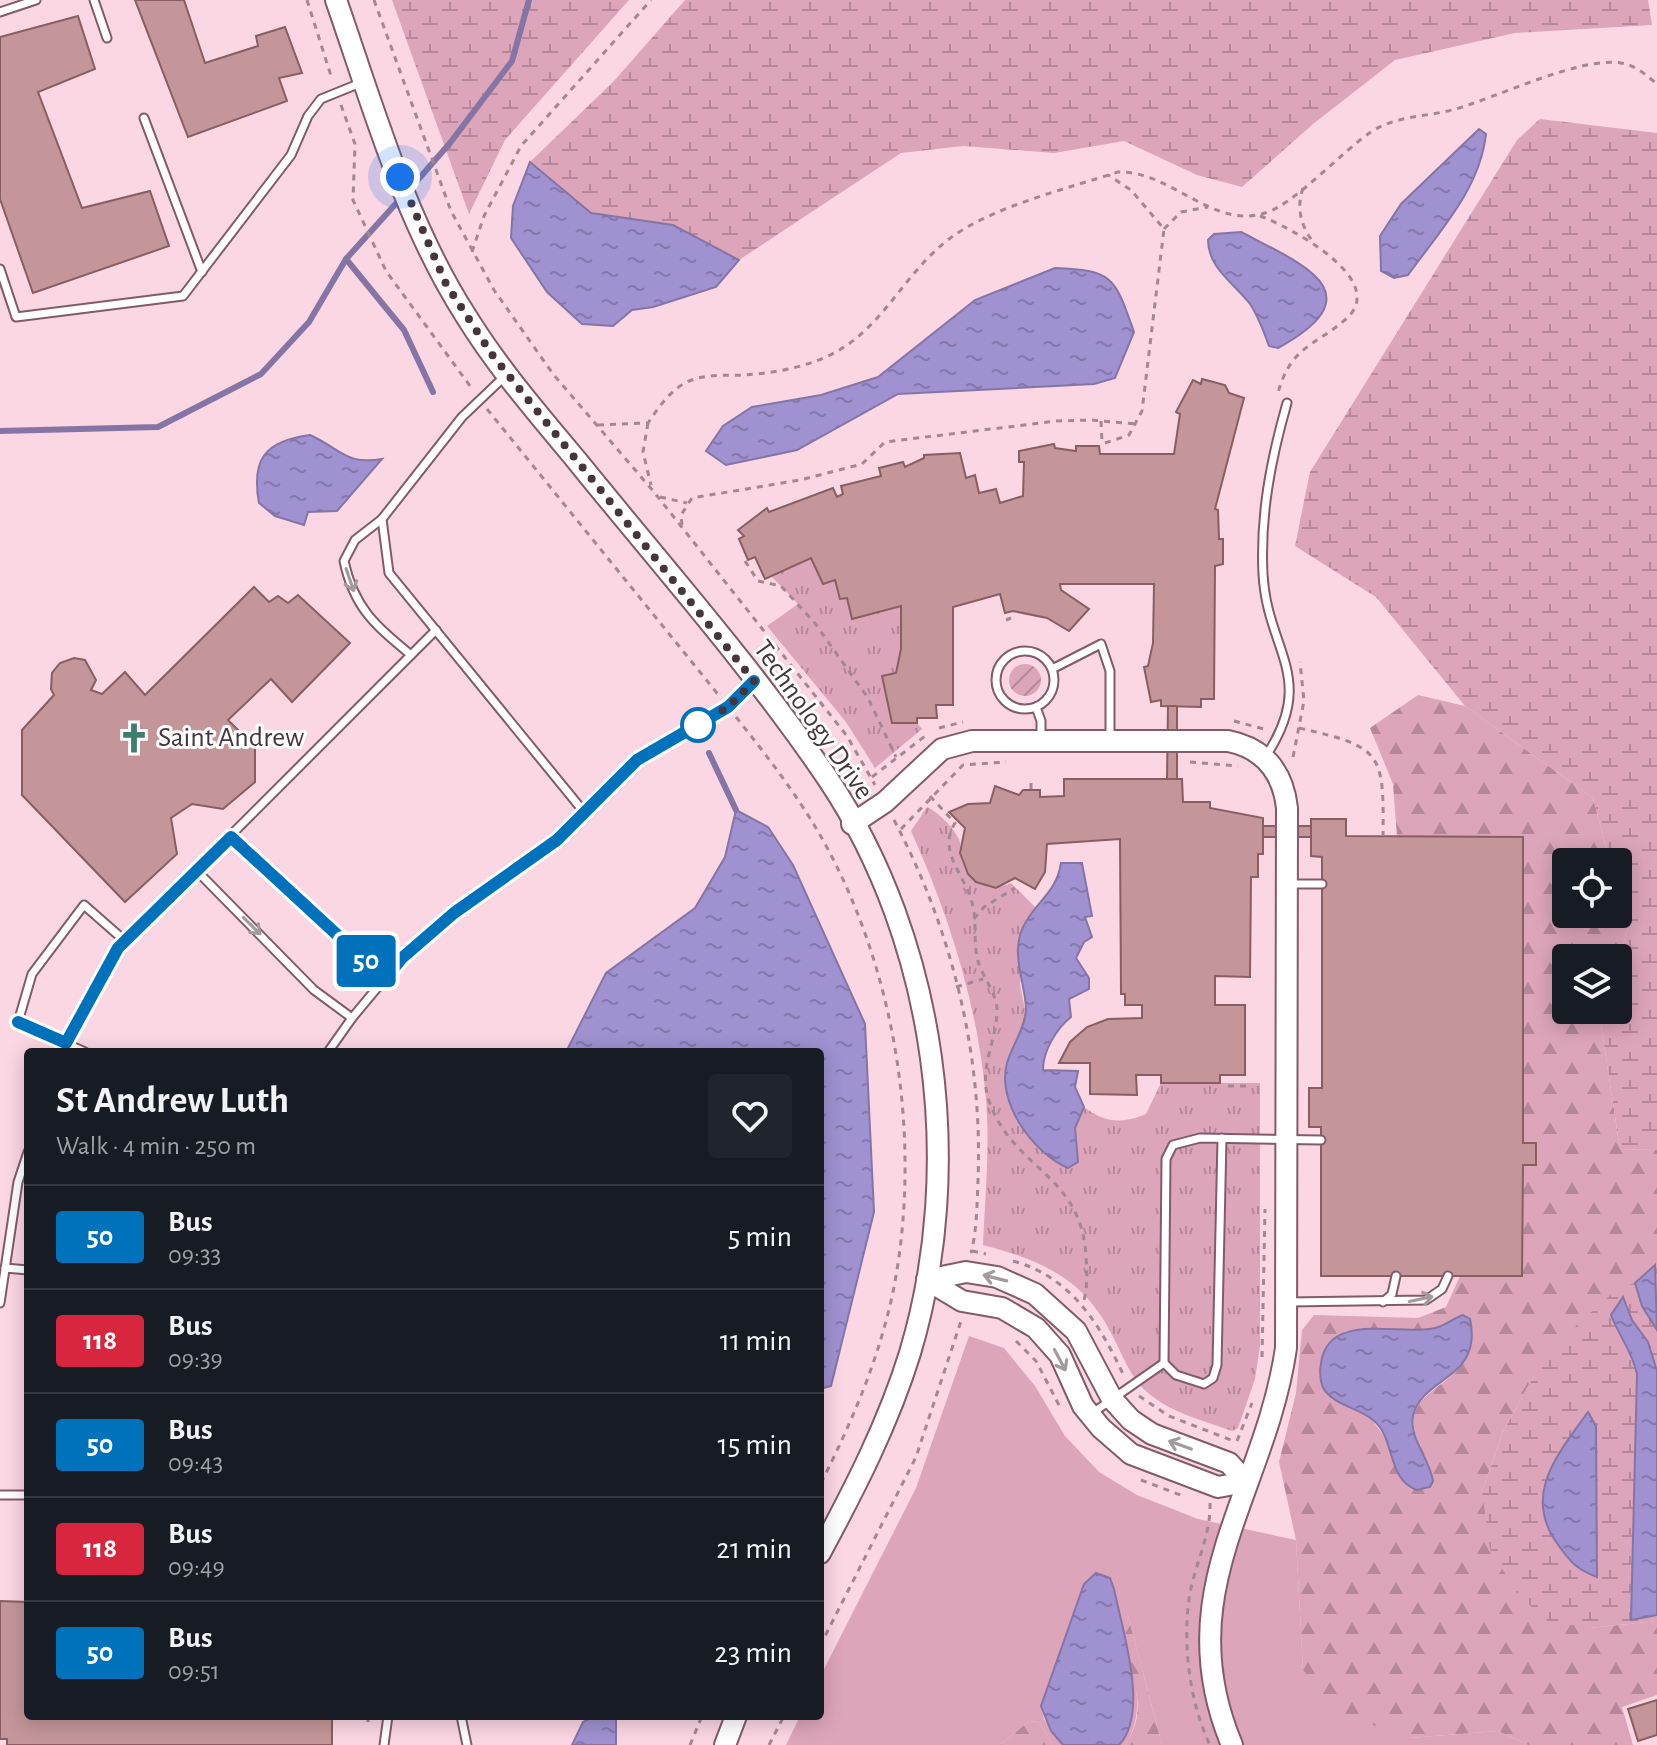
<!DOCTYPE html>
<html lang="en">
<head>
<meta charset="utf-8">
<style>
	body { margin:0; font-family:"Alegreya Sans",sans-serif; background:#20242c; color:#f1f3f6; height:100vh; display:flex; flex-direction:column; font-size:30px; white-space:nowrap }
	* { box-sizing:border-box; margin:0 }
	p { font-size:26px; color:#9ea1a6 }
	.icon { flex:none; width:44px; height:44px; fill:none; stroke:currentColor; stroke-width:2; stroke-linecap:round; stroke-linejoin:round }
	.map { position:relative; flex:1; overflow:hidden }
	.side { position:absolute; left:24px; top:1048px; width:800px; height:672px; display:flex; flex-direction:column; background:#171b24; border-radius:8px; box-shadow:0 4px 20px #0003 }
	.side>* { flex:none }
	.badge { padding:0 16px; border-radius:6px; font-size:28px; line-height:52px }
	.tools { position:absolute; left:1552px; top:848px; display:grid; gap:16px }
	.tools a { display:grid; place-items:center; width:80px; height:80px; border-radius:8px; background:#171b24; box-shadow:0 4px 20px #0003; font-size:40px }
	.you { position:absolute; width:40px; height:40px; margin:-20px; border:6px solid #fff; border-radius:50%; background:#1a73e8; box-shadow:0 0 0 12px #1a73e833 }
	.map>.badge { position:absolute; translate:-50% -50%; box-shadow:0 0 0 4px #fff }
	.round { display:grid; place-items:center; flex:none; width:84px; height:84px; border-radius:8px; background:#20242c }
	.summary { display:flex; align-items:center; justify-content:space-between; height:136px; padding:0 32px }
	h1 { font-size:38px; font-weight:700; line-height:60px }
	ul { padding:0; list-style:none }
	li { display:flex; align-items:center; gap:24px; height:104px; padding:0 32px; border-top:2px solid #363941 }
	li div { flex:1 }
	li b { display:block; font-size:30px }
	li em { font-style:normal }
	li .badge { min-width:88px; font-weight:700; text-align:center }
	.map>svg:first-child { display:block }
</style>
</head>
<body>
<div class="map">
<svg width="1657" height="1745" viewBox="0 0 1657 1745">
	<defs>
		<pattern id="forest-firs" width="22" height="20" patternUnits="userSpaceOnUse" patternTransform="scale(2)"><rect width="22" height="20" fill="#dda5ba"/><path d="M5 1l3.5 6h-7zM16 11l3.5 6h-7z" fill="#b58798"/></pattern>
		<pattern id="wetland-marsh" width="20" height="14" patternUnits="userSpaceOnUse" patternTransform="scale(2)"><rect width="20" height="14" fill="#dda5ba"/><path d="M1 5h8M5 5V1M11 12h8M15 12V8" fill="none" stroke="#b58798"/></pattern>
		<pattern id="park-tufts" width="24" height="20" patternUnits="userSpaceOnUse" patternTransform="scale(2)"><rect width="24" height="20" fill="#dda5ba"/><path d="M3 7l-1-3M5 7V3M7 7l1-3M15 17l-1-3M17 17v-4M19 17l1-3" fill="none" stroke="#b58798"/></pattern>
		<pattern id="garden-furrows" width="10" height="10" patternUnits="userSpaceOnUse" patternTransform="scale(2)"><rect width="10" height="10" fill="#dda5ba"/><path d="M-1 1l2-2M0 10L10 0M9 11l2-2" fill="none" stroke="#b58798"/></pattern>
		<pattern id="water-ripples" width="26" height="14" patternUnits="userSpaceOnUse" patternTransform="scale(2)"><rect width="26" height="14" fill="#a091d1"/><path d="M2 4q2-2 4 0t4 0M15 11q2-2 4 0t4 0" fill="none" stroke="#8477ab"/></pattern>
	</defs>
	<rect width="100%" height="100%" fill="#fbd6e3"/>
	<path fill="#dda5ba" d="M969,1336L1004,1348L1035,1386L1065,1436L1099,1472L1137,1495L1198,1519L1296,1540L1303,1669L1409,1738L1498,1731L1528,1745H1162L1128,1616L1121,1619C1130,1658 1150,1709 1125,1745H1119L1123,1740L1084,1584L1041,1706L1044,1719L1063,1745H1053L1039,1722L1029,1721L1000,1745H786L800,1716H820V1677L916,1488Z"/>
	<g fill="url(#forest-firs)" fill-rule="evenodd">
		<path d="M1418,695L1465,706L1593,798L1610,862H1566V914H1618V891L1628,927L1618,962V958H1566V1010H1605L1601,1025L1620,1149L1657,1150V1276L1652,1275L1533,1377L1503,1432L1482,1491L1589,1628L1657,1621V1695L1622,1707L1633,1745H1528L1498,1731L1409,1738L1339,1713L1303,1670L1296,1540L1279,1462L1296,1393L1302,1330L1314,1315L1418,1318L1446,1307L1460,1276H1522L1523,1165L1536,1164V1143H1523V837L1397,836L1393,784L1370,728ZM1463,1315L1470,1319C1470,1329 1472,1341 1469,1350C1455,1393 1396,1389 1419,1446L1385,1438L1371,1418L1337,1401L1345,1331L1432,1329Z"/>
		<path d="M1122,1615L1128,1616L1162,1745H1125C1158,1699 1116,1658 1122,1615Z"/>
		<polygon points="1029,1721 1039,1722 1053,1745 1000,1745"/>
	</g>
	<g fill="url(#wetland-marsh)">
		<polygon points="392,0 629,0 505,140 469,214"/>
		<polygon points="685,0 1648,0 1652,25 1515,33 1395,60 1313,124 1242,187 1197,175 1124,141 1054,153 963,146 901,153 739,260 673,225 591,213 530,162 614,81"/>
		<polygon points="1540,119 1657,133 1657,1150 1620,1149 1601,1025 1605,1010 1618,1010 1618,962 1628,927 1618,891 1618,862 1610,862 1593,798 1465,706 1376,597 1295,546 1310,472 1517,140"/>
		<polygon points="1652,1275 1657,1276 1657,1621 1589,1628 1548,1621 1519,1596 1490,1549 1482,1491 1503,1432 1533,1377 1568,1333 1614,1292"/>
	</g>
	<g fill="url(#park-tufts)">
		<polygon points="811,558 823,583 835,580 840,599 847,598 853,619 901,606 901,649 896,673 882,676 892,723 917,723 922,729 875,768 846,722 767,626 798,604 771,576"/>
		<path d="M927,807C938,812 953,827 959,839C962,846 959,856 963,864C970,884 992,891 1011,883L1037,909L1026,920L1020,985L1026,1015L1007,1063V1096L1027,1133L1075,1139V1128L1084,1107C1105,1123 1122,1124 1146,1114L1161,1083H1260V1346L1255,1379L1238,1428L1232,1431C1202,1420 1167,1412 1144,1389C1129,1375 1120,1349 1110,1331C1082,1277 1039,1260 983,1245C985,1197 990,1147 986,1099C978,1006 949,915 911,831Z"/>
	</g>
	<circle fill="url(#garden-furrows)" cx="1025" cy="680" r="16"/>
	<g fill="url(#water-ripples)" stroke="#8575a4" stroke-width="2">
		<path d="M1479,129L1486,134C1480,189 1439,232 1408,275L1394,278L1381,271L1380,236L1401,204Z"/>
		<polygon points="530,162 591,213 673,225 739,260 716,287 653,307 632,310 613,326 582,324 547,292 511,238 513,206"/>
		<path d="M1241,232C1302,264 1378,293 1278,348L1269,346C1264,332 1258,316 1250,304C1234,283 1208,268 1208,240L1214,234Z"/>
		<path d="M1055,268C1115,270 1115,279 1134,332L1115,378L1094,384L898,394L797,450L726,465L706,451L723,426L752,407L821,395L878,377L975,300Z"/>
		<path d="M310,435C341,449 345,465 382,459L337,511L308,512L304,525L275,516L259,503C251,459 265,441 310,435Z"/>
		<polygon points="736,810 768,827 793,865 865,1024 874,1212 831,1386 820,1389 820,1052 566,1052 606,973 695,908 725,857"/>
		<path d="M1061,863H1082L1092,916L1085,917L1092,937L1084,942L1076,958L1089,978V989L1069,999L1071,1017C1056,1029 1043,1051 1043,1070L1078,1071L1075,1087L1084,1107L1075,1128L1078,1162L1068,1168C1033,1153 996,1102 1007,1063C1012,1046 1025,1028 1026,1010C1026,982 1007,950 1027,920C1040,899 1057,890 1061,863Z"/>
		<polygon points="1655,1265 1657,1330 1642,1306 1635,1283"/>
		<path d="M1623,1297L1632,1320L1648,1342L1657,1371V1615L1631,1620L1637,1374C1633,1353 1619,1336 1611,1315Z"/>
		<path d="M1463,1315L1470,1319C1483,1380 1422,1376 1413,1416C1409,1439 1430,1459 1433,1481L1430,1487L1417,1490C1386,1479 1396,1438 1373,1420C1359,1408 1338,1406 1326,1392C1320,1385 1319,1372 1321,1363C1328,1313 1393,1334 1430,1329C1443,1328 1451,1319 1463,1315Z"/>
		<path d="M1588,1412L1596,1426L1597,1577C1578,1570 1571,1563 1559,1546C1521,1496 1557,1455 1588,1412Z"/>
		<path d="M1096,1573L1110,1578L1114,1589C1122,1629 1150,1713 1119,1745H1063L1051,1731L1041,1706L1084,1584Z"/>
		<polygon points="595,1716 616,1716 616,1745 572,1745 583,1722"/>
	</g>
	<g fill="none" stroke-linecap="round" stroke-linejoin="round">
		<g stroke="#8575a4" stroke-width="6">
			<polyline points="409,190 450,143 512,61 529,0"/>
			<polyline points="346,259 404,330 433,392"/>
			<polyline points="0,431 158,427 261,374 309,322 346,259 401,198"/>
			<polyline points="709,753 736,810"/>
		</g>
	</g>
	<g fill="#c49699" stroke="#885e61" stroke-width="2">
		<polygon points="135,0 184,0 205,63 258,46 256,36 285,27 302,73 279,78 287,101 188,137"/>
		<polygon points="78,16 95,69 38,92 82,208 150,191 169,246 33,293 0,199 0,37"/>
		<polygon points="1202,379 1225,385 1229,393 1244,398 1215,509 1218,510 1219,539 1223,539 1223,564 1215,566 1214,699 1201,699 1201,707 1161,706 1161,700 1151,702 1144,667 1148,666 1153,643 1154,584 1060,584 1061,590 1089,609 1069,631 1047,618 1013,611 1005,613 1000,594 953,607 953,705 936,705 937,718 917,718 917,723 892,723 882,676 896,673 901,649 901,606 852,619 847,598 840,599 835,580 823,584 811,558 765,579 755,557 748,560 739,539 744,536 738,530 767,508 769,512 833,488 837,497 843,494 841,486 881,476 879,468 903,462 905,467 924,458 924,455 960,453 966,478 975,475 979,493 996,489 1000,503 1023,496 1024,462 1019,462 1019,451 1054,444 1055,448 1076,451 1076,446 1099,446 1100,454 1174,454 1180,414 1176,412 1193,380 1201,384"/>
		<polygon points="254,587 269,602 278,596 288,603 298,595 350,643 292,702 271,679 228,720 255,747 255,782 223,809 192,804 171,818 177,854 125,902 22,795 22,730 54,695 51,689 52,673 60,663 74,658 85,660 96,680 91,690 102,694 125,672 145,695"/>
		<polygon points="1168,706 1177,706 1177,779 1167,779"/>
		<polygon points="1064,779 1182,779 1183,802 1210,802 1210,808 1263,818 1263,854 1258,854 1258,877 1251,877 1250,977 1215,976 1215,1005 1245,1005 1245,1075 1220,1075 1220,1083 1161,1083 1161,1075 1136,1075 1137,1095 1090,1094 1090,1063 1059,1063 1070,1042 1087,1027 1108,1019 1142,1018 1142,1005 1125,1005 1125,994 1121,994 1120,839 1047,844 1045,872 1035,889 1015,878 996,888 976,882 968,874 960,853 965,828 949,812 968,804 990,803 995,786 1019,795 1023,790 1040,790 1040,797 1064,796"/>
		<polygon points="1311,819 1346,819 1346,836 1523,837 1523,1143 1536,1143 1536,1165 1523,1165 1522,1276 1321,1276 1321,1127 1309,1127 1309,1088 1322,1088 1322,857 1311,856"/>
		<rect x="1263" y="826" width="48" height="11"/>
		<polygon points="0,1601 28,1602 28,1716 332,1716 332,1745 7,1745 7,1739 0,1739"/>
		<polygon points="1657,1700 1657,1735 1638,1741 1628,1709"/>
	</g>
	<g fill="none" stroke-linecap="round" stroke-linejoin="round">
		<g stroke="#825b6a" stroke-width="11">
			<g id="lane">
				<polyline points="94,0 107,38"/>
				<polyline points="0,12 36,0"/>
				<polyline points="144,118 202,272"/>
				<polyline points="0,269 16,317 183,296 291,155 308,116 321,99 363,82"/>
				<polyline points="505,376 462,417 382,519 389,573 584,812"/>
				<path d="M382,519L355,540L344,561C354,608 375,625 411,655"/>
				<circle cx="1025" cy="680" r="29"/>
				<polyline points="1052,669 1101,644 1110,671 1110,737"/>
				<polyline points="1036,707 1041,721 1041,739"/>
				<path d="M1266,756C1318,677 1267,651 1263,574C1260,515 1271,459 1287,403"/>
				<polyline points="231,837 385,979"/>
				<polyline points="197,871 314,990 352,1018"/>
				<polyline points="1288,884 1322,884"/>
				<polyline points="63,1052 70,1031 118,948 436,630"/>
				<polyline points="85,1052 18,1022 32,974 84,905 125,941"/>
				<polyline points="328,1052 352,1018 402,958 454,913 557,840 637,760 728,707 754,682"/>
				<polyline points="5,1268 28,1270"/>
				<polyline points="1288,1302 1426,1300 1442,1289 1448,1276"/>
				<polyline points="1383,1302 1392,1294 1396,1276"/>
				<polyline points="0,1303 18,1182 28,1152"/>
				<polyline points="1164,1363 1176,1375 1204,1384 1213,1378 1217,1365 1222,1138"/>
				<polyline points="1091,1414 1164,1363 1166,1159 1173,1145 1200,1138 1321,1140"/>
				<polyline points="0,1495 28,1495"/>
				<polyline points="461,1716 467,1745"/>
				<polyline points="384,1745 388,1716"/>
			</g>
		</g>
		<g stroke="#825b6a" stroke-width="24">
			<g id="secondary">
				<path d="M336,0C373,106 405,221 466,316C498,368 539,415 578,462C662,566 753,668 828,779C937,942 966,1166 910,1353C888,1424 855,1488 820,1553"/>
				<path d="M852,824L885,802L942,749L972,741H1228C1264,748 1283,772 1287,808L1286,1348C1265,1493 1167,1591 1232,1745"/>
				<polyline points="927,1280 966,1272 997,1277 1035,1294 1076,1331 1112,1399 1131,1420 1152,1434 1229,1463 1246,1482"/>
				<polyline points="927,1280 962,1301 1002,1308 1036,1328 1060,1355 1083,1406 1101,1428 1131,1454 1218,1487 1246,1482"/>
				<polyline points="725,1745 736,1716"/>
			</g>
		</g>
		<g stroke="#a38791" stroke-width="3" stroke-dasharray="6 6" stroke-linecap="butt">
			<polyline points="307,0 332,79"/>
			<polyline points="374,0 451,211 494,290 553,374 654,492 847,736 875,785"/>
			<polyline points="341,105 355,144 353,200 386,271 473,390"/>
			<path d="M1303,188C1296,208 1301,227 1314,243"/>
			<path d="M1260,216C1288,226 1389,279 1347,318C1316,346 1291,345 1278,393"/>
			<polyline points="1164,229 1181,212 1208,207"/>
			<polyline points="472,252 484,216 521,146 651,0"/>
			<polyline points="487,409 721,698"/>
			<polyline points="1101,421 1102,443"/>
			<polyline points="648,423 643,452 651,485"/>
			<path d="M598,425L648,423C658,408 669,392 685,383C704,373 725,376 745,375C773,373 802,368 828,356C882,331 902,275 949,239C991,207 1066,189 1118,172C1170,170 1213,230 1265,213C1295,204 1341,152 1371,132C1395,116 1424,117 1452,110C1494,99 1580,56 1621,63C1635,65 1646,75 1657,84"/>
			<polyline points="1105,443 1129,435 1142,411 1164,229 1131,190 1108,175"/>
			<polyline points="660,497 687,503"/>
			<polyline points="682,525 681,515 692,498 800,480 862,464 885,442 1057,421 1091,420 1136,424"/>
			<polyline points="745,561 758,581 781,586 814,622 868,698 896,757"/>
			<polyline points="1006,620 1011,618"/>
			<path d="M736,717C771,761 806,806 832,857C898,985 921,1145 894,1287C880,1357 852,1422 820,1485"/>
			<polyline points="1234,721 1264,729"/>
			<polyline points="939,728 963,722"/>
			<path d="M1299,728C1382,747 1384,752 1383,836"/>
			<polyline points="1293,757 1304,701 1300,662"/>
			<polyline points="1190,762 1238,766"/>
			<polyline points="872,777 929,733"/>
			<polyline points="1031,783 1031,790"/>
			<path d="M930,796L955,823C936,853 968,877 973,907C977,925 973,943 978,961C983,978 998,995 997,1012C996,1043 978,1070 989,1101C1014,1171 1081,1173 1086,1256C1087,1272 1088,1287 1083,1304"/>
			<path d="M894,820C952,930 983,1055 978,1180C977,1204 977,1230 971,1253"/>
			<polyline points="901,829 963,765 1006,762"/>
			<polyline points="974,919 984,907 1015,888"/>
			<polyline points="956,987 983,979"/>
			<polyline points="1228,1086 1249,1086"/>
			<polyline points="972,1251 986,1254"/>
			<path d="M1013,1261C1071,1277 1099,1323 1123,1374"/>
			<polyline points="1016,1341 1036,1361 1060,1407"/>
			<polyline points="1262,1357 1265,1209"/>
			<polyline points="1139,1396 1169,1416 1236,1442"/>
			<polyline points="1237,1441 1252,1403"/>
			<polyline points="1141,1480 1183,1496"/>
			<path d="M1210,1503C1211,1534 1196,1562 1190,1593C1182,1640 1189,1702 1210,1745"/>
			<polyline points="820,1646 916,1457 961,1321"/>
			<polyline points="368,1716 368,1727"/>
			<polyline points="690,1745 702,1716"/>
			<polyline points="769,1745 784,1716"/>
		</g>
		<use href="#lane" stroke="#fff" stroke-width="7"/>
		<use href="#secondary" stroke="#fff" stroke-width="20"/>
	</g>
	<defs><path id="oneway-shaft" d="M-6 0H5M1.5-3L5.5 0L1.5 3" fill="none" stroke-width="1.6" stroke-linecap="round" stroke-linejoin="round" transform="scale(2)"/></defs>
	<g stroke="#a39a9e">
		<use href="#oneway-shaft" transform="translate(350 580) rotate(71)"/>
		<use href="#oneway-shaft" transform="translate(252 926) rotate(45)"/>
		<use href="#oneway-shaft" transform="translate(995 1278) rotate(-166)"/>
		<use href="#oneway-shaft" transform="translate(1421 1299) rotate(-12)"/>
		<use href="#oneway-shaft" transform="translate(1060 1360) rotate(62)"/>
		<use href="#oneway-shaft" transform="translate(1180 1445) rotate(-160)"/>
	</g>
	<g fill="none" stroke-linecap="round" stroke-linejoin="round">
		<g stroke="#fff" stroke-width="18">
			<polyline id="line" points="18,1022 66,1043 118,948 231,837 385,979 402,958 454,913 557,840 637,760 728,707 754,681"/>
		</g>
		<use href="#line" stroke="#0072bc" stroke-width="12"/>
		<polyline stroke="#47353c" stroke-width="8" stroke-dasharray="0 14.4" points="400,177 446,284 493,356 754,681 728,707 688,731 698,725"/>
	</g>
	<defs>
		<g id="church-bare" transform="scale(2.4)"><path d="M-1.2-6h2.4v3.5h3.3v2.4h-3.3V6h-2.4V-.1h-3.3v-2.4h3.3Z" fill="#3e7e6d" stroke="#fff" stroke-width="2.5" paint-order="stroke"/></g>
	</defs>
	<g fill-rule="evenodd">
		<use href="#church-bare" x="134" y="738"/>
	</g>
	<circle fill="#fff" stroke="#0072bc" stroke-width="4" cx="698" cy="725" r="16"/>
	<g text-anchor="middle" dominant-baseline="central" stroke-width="6" stroke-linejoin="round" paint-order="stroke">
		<g font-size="28" fill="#47353c" stroke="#fff">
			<text transform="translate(813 720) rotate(55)">Technology Drive</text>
		</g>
		<g font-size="28" fill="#47353c" stroke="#fff" text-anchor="start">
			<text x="158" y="738">Saint Andrew</text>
		</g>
	</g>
</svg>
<div class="tools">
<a><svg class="icon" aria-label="locate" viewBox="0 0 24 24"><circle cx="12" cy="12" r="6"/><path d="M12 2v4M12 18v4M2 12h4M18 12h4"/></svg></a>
<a><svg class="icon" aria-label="layers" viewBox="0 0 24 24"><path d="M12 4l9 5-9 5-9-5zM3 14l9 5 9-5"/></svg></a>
</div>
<div class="you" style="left:400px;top:177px"></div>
<b class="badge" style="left:366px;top:961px;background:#0072bc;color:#fff">50</b>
<section class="side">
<div class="summary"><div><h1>St Andrew Luth</h1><p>Walk · 4 min · 250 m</p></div><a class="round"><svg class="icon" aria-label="heart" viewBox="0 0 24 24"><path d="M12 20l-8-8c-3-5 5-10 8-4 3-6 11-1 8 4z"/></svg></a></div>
<ul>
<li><span class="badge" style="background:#0072bc;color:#fff">50</span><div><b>Bus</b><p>09:33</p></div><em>5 min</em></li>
<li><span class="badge" style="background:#d7263d;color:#fff">118</span><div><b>Bus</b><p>09:39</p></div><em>11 min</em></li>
<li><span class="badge" style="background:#0072bc;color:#fff">50</span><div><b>Bus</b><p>09:43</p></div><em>15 min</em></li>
<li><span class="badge" style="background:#d7263d;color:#fff">118</span><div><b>Bus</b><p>09:49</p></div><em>21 min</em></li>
<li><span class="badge" style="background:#0072bc;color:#fff">50</span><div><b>Bus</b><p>09:51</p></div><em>23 min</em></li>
</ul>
</section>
</div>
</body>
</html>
